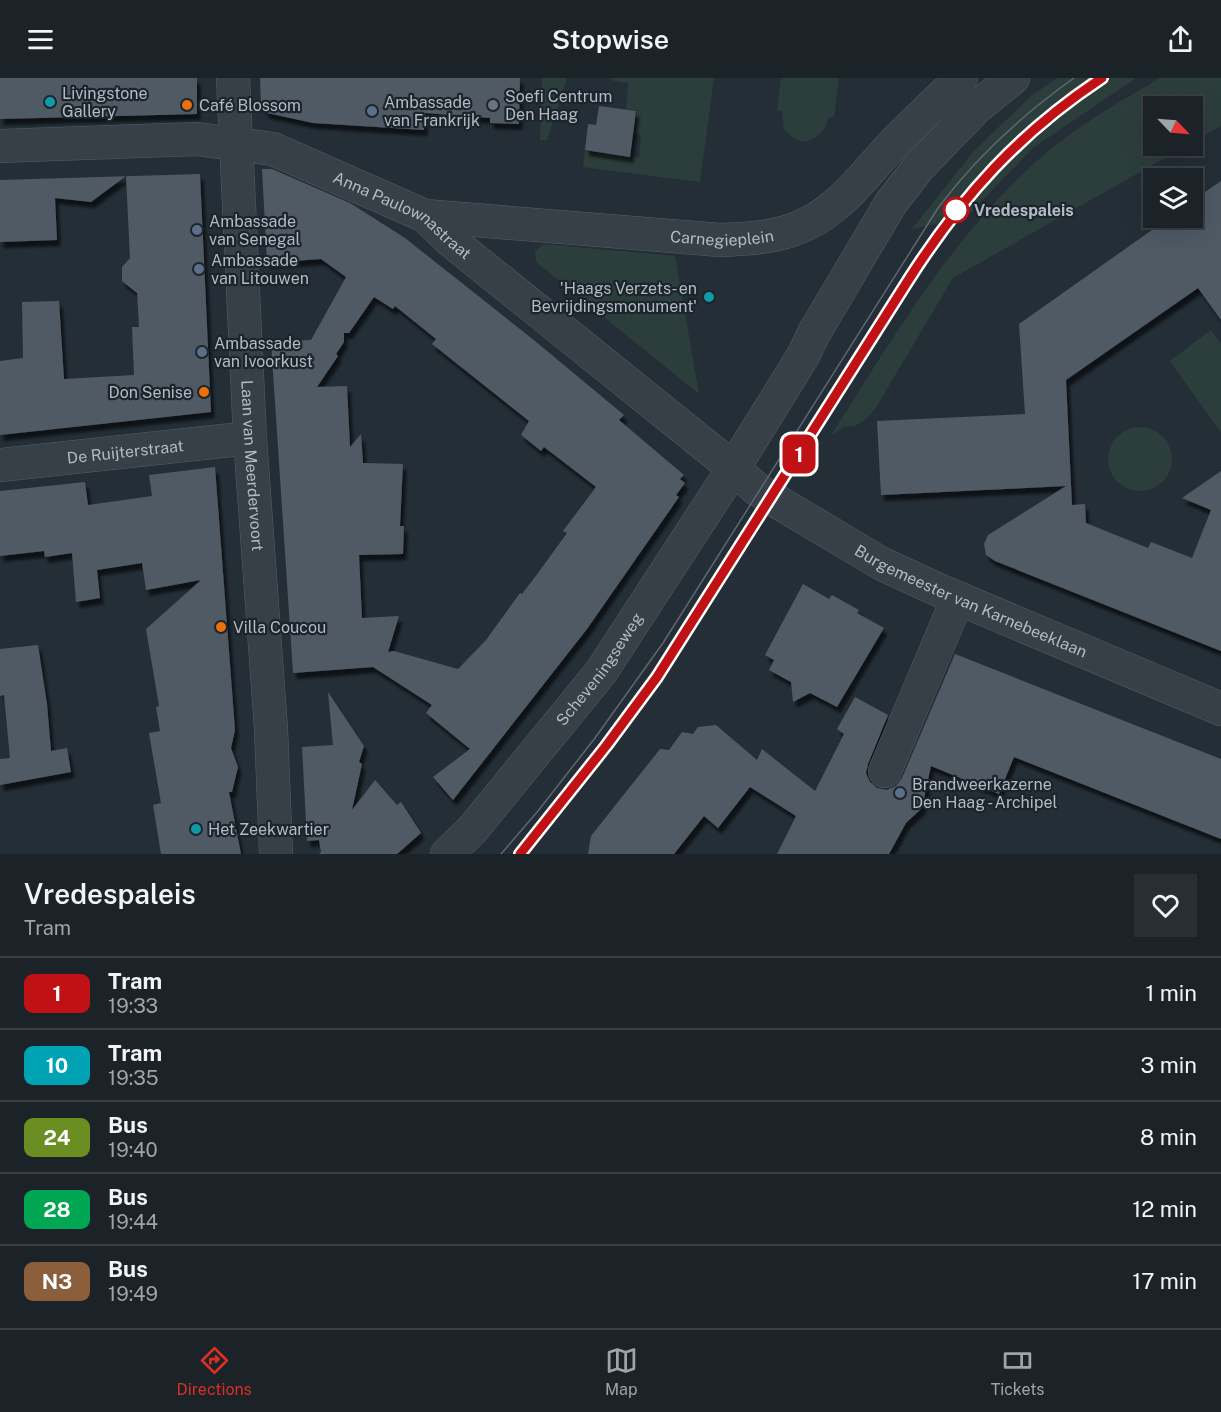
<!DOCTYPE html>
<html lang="en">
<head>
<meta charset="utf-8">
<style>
	body { margin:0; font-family:"Public Sans",sans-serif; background:#282f34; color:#f1f3f6; height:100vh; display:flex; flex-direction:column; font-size:22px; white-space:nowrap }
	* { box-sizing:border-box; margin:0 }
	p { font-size:20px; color:#a0a4a8 }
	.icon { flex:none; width:33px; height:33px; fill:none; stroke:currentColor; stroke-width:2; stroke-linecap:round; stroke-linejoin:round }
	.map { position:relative; height:776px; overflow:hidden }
	.side { display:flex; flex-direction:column; background:#1b2228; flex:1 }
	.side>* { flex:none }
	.badge { padding:0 12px; border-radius:9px; font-size:21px; line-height:39px }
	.needle { width:39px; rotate:115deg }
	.tools { position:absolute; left:1143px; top:18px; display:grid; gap:12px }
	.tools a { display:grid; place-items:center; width:60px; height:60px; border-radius:0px; background:#1b2228; box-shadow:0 6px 24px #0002,0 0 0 2px #393f45; font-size:30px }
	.map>.badge { position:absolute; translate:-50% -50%; box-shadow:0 0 0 3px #fff }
	.round { display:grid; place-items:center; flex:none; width:63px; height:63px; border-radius:0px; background:#282f34 }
	.head { display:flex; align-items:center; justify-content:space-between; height:102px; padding:0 24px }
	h1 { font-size:28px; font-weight:600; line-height:45px }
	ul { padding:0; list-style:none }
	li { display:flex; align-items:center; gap:18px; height:72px; padding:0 24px; border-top:2px solid #393f45 }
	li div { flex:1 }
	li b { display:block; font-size:22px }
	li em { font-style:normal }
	li .badge { min-width:66px; font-weight:700; text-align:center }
	header { display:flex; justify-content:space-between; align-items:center; height:78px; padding:0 24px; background:#1b2228; font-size:27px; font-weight:600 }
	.menu { display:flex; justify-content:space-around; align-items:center; height:84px; border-top:2px solid #393f45; background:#1b2228; font-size:16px; color:#a0a4a8 }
	.menu a { display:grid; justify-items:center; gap:3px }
	.menu .current { color:#d93025 }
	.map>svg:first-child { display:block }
</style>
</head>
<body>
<header><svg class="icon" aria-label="menu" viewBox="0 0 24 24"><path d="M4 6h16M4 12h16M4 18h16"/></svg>Stopwise<svg class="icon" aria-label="share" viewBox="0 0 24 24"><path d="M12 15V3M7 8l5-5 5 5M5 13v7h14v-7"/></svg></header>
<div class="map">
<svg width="1221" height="776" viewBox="0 0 1221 776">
	<defs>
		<filter id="shadow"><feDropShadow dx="3.5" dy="6" stdDeviation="1.5" flood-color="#0009"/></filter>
	</defs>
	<rect width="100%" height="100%" fill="#242e36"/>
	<g fill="#2c3e3c">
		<polygon points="542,0 567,0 547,62 540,62"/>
		<polygon points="612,0 714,0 700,104 583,89 585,73 639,80 641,57 635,55 637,33 626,31 628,5 610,2"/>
		<path d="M781,0H839L834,39H829C823,62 801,74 784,51L782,33L777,32Z"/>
		<polygon points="1057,0 1136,0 1033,70 966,139 912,151 973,74 1031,18"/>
		<path d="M1160,0H1221V48L1193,64L1192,28H1154V68H1186L953,200L875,331L866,341L855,348L843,349L830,359C889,266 947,167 1028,91C1067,54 1114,27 1160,0Z"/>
		<polygon points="544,166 675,178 699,316 536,184 535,173"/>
		<polygon points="1211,252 1221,266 1221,355 1170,283"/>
		<circle cx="1140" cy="381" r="32"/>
	</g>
	<g fill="#505a65" fill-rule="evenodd" filter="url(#shadow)">
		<polygon points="0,0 197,0 197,36 0,41"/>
		<polygon points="260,0 520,0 519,46 490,45 490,40 425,35 424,52 313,45 267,35 261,27"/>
		<polygon points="599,28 636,33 630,79 585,72 588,46 596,47"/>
		<path d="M262,91H272L350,125L405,160L535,263L624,337L619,342L684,397L680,401L685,405L676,417L679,419L587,551L453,722L433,699L470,671L426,635L432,627L373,589L293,595L271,264L311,262L346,199L321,181L267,185ZM374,219L393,231L395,228L436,261L432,266L529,343L521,357L541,373L544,369L596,409L563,453L567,455L538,495L522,516L520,515L486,562L458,591L394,573L388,574L399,538L362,540L359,477L403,476L404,448H400L403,386L363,385L361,356L350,369L347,308L317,309L338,278L336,276L344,264V255H349Z"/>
		<polygon points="200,96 211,334 0,357 0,283 23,280 22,224 59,223 64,301 134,297 132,249 139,249 137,215 122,203 122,189 130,180 126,98 91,124 55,120 57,162 0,164 0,102"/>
		<polygon points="1221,103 1221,242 1198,210 1066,302 1072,427 1085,426 1086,445 1148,470 1151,464 1192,480 1211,432 1182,420 1221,393 1221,573 995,483 986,477 984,466 988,457 1066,408 881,417 877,343 1025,336 1019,246 1169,140 1192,140 1192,123"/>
		<polygon points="215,389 235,652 231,670 238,689 232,714 229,714 241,776 161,776 153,727 161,725 149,655 160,653 156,629 159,628 146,551 201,502 146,512 142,485 97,492 100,520 76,524 72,475 45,479 44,473 0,478 0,413 85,404 88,427 152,418 149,397"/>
		<polygon points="803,506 829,521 832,517 859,532 857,535 884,550 837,629 810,615 793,624 791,604 769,592 774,582 765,577"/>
		<polygon points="38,567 47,626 51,673 67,670 71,694 0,707 0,681 10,680 4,617 0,618 0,571"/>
		<polygon points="955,576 1221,681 1221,761 1014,679 999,716 931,688 922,730 906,745 889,776 777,776 796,738 750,709 718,750 704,738 674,776 588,776 591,758 660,671 669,672 682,654 693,656 698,649 716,647 757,682 762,671 815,713 844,656 837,651 855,619 888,637 868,686 866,695 870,704 877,710 887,712 896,708 902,700"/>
		<polygon points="328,614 364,668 359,684 362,686 352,732 375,702 397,727 401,724 421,755 397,776 319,776 321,774 319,762 307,763 302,669 333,667"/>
	</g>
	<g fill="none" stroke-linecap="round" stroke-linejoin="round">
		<g stroke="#555d65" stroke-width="34">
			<g id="minor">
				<path id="s1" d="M233,0L250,360L271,651L276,776"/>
				<path id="s2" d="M0,68L197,61L273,71L425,138L450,162L722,381L758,412L882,486L943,514L1221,631"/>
				<path id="s3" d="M425,138L720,162C744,161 769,160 792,152C838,137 864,96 895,64C917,42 939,21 961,0"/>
				<path id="s4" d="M0,387L250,360"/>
				<polyline points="885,693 958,520"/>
				<path id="s5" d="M447,776L472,752L601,594L733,391L803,278L814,255L891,125L918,90L977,29L1013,0"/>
			</g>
		</g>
		<use href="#minor" stroke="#373f47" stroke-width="33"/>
		<g stroke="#5e6771" stroke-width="1.5">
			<path d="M501,776L538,733L595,660L663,565L938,130C976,79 1022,37 1074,0"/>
			<path d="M520,776L606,668L657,599L918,186C972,107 1022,53 1102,0"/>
		</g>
	</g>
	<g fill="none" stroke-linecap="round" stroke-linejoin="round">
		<g stroke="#fff" stroke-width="14">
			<path id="line" d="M520,776L606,668L657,599L909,201C962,118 1019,55 1102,0"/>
		</g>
		<use href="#line" stroke="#c01115" stroke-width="9"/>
	</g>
	<g fill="#0f9aa8" stroke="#1d242c" stroke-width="2">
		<circle cx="50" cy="24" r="6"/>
		<circle cx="709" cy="219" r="6"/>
		<circle cx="196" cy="751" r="6"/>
	</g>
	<g fill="#e8710a" stroke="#1d242c" stroke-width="2">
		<circle cx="187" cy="27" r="6"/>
		<circle cx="204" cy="314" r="6"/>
		<circle cx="221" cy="549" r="6"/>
	</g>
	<circle fill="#6b7280" stroke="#1d242c" stroke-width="2" cx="493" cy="27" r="6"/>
	<g fill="#5c6f8a" stroke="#1d242c" stroke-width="2">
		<circle cx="372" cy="33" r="6"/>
		<circle cx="197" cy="152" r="6"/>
		<circle cx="199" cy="191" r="6"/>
		<circle cx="202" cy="274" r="6"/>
		<circle cx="900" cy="715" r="6"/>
	</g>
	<circle fill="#fff" stroke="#c01115" stroke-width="3" cx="956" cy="132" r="12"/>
	<g text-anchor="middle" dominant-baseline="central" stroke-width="4.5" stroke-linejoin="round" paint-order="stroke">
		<g font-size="16" fill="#b2bbc3" stroke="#1d242c" text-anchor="start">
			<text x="62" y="15">Livingstone<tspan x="62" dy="18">Gallery</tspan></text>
			<text x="505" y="18">Soefi Centrum<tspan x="505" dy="18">Den Haag</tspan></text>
			<text x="384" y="24">Ambassade<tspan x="384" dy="18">van Frankrijk</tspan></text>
			<text x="199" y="27">Café Blossom</text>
			<text x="209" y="143">Ambassade<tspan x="209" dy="18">van Senegal</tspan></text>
			<text x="211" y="182">Ambassade<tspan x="211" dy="18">van Litouwen</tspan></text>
			<text x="697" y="210" text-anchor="end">'Haags Verzets- en<tspan x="697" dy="18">Bevrijdingsmonument'</tspan></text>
			<text x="214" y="265">Ambassade<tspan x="214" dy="18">van Ivoorkust</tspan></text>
			<text x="192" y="314" text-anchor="end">Don Senise</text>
			<text x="233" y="549">Villa Coucou</text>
			<text x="912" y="706">Brandweerkazerne<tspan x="912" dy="18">Den Haag - Archipel</tspan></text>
			<text x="208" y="751">Het Zeekwartier</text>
		</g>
		<g font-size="16" font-weight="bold" fill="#b2bbc3" stroke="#1d242c" text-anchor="start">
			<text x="974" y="132">Vredespaleis</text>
		</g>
		<g font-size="16" fill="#b2bbc3" stroke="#1d242c">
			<text stroke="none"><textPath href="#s2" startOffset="420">Anna Paulownastraat</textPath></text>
			<text stroke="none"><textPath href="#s3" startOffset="298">Carnegieplein</textPath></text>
			<text stroke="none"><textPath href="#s4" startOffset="126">De Ruijterstraat</textPath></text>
			<text stroke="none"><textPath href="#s1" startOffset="388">Laan van Meerdervoort</textPath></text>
			<text stroke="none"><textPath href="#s2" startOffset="1112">Burgemeester van Karnebeeklaan</textPath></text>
			<text stroke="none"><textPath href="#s5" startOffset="240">Scheveningseweg</textPath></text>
		</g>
	</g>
</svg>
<div class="tools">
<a><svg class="needle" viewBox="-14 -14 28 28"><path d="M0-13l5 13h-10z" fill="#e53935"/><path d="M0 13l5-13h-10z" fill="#a0a4a8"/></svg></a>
<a><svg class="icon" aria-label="layers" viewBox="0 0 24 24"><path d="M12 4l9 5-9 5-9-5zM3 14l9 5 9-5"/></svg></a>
</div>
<b class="badge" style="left:799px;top:376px;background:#c01115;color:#fff">1</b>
</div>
<section class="side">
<div class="head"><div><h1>Vredespaleis</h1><p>Tram</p></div><a class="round"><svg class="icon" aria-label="heart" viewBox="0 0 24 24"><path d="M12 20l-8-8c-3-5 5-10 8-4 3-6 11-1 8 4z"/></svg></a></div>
<ul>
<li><span class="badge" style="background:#c01115;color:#fff">1</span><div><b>Tram</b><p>19:33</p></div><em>1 min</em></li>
<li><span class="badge" style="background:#00a3b4;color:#fff">10</span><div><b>Tram</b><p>19:35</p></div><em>3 min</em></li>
<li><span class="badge" style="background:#6b8e23;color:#fff">24</span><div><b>Bus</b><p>19:40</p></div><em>8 min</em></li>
<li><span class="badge" style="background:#00a651;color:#fff">28</span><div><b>Bus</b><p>19:44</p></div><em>12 min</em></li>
<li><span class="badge" style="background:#8b5e3c;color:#fff">N3</span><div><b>Bus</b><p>19:49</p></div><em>17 min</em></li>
</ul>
</section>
<nav class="menu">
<a class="current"><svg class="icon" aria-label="directions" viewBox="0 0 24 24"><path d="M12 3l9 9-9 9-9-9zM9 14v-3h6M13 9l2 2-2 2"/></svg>Directions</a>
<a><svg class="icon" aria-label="map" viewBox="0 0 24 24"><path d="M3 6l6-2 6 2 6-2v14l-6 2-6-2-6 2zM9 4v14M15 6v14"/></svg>Map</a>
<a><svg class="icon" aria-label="tickets" viewBox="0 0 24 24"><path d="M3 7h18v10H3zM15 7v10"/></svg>Tickets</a>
</nav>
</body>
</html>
